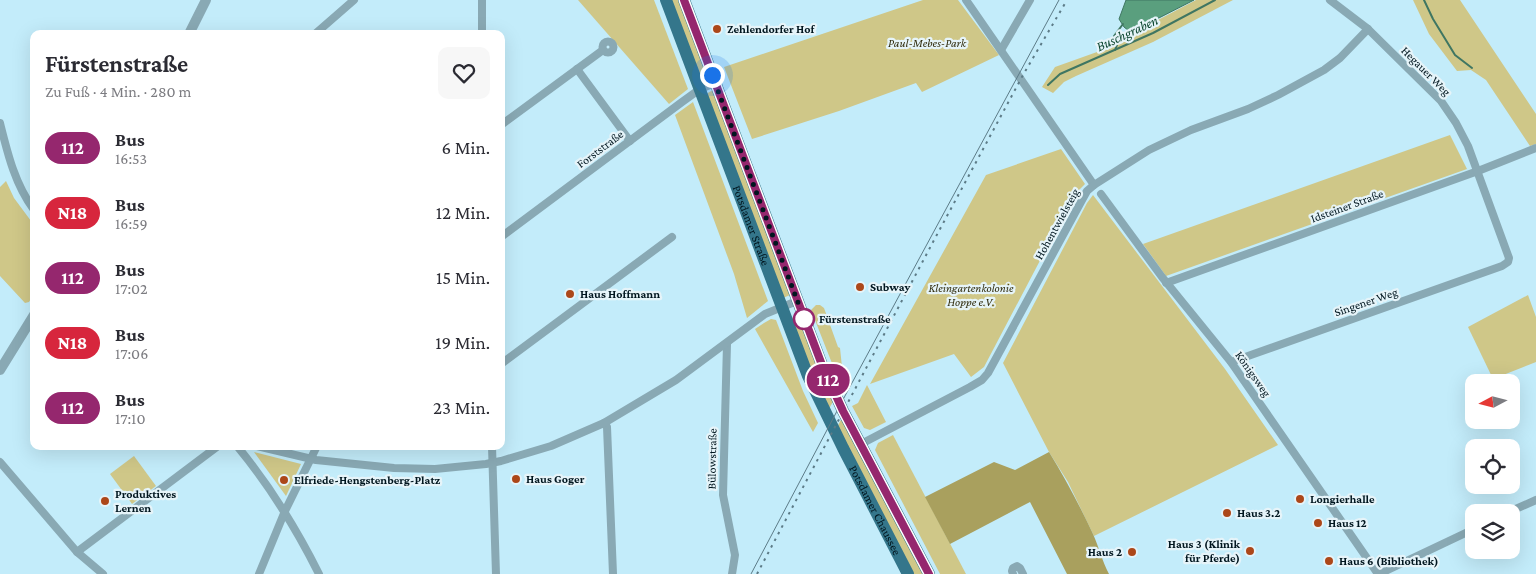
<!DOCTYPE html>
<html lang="de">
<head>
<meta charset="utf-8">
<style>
	body { margin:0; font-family:"Crimson Pro",serif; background:#f7f7f7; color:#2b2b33; height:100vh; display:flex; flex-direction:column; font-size:19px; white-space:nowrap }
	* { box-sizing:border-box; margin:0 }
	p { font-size:16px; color:#7c7c81 }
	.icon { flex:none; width:28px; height:28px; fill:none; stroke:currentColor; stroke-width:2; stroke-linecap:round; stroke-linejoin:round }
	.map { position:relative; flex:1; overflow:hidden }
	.side { position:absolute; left:30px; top:30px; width:475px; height:420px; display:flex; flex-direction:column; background:#fff; border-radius:10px; box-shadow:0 5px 20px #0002 }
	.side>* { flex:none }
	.badge { padding:0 10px; border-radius:16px; font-size:18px; line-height:32px }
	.needle { width:32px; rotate:263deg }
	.fabs { position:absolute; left:1465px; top:374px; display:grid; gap:10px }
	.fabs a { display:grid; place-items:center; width:55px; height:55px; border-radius:10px; background:#fff; box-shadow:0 5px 20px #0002; font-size:25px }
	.you { position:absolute; width:25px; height:25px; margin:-12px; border:4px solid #fff; border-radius:50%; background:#1a73e8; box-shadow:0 0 0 8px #1a73e833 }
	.map>.badge { position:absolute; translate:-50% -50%; box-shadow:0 0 0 2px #fff }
	.round { display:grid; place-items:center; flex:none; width:52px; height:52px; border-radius:10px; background:#f7f7f7 }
	.headline { display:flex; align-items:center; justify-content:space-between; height:85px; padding:0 15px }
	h1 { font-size:24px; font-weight:700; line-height:38px }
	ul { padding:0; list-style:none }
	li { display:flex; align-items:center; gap:15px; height:65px; padding:0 15px }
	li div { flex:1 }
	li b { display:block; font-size:19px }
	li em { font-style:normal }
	li .badge { min-width:55px; font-weight:700; text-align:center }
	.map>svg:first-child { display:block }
</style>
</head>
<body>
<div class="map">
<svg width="1536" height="574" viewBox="0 0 1536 574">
	<rect width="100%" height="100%" fill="#c3ecfa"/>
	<g fill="#cfc788">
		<polygon points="578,0 654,0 688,89 669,104"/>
		<polygon points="669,0 681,0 709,80 702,83"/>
		<polygon points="923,0 958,0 999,55 922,92 916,83 839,111 752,139 724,67"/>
		<polygon points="1196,0 1233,0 1153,42 1076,76 1064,82 1053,93 1042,87 1055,67 1097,52"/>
		<polygon points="1413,0 1460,0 1536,114 1536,144 1530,146 1486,80 1471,70 1457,71 1429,34"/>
		<polygon points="713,90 790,295 783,298 706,94"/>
		<polygon points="693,102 768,301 747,318 734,274 675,115"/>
		<polygon points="1450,135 1467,169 1166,276 1143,244"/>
		<polygon points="1061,149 1085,184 1075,194 984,367 971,377 954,354 870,384 986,175"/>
		<polygon points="6,181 14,198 34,225 34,294 29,302 25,303 0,276 0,187"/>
		<polygon points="1093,195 1225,369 1278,445 1094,536 1068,482 1049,452 1003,363 1087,203"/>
		<polygon points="1528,295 1536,317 1536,362 1493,379 1468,327"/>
		<polygon points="816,305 820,305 824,308 838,347 840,348 842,367 837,376 811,310"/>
		<polygon points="799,315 834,400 827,412 790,319"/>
		<polygon points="771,319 776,320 803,391 818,423 813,432 755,329 764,323"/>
		<polygon points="867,385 886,422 870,430 864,428 852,406 858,403"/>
		<polygon points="843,416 925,574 912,574 836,429"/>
		<polygon points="893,435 966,574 940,574 875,450 878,443"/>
		<polygon points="254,452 301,464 286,496"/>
		<polygon points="134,456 156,486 132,504 110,474"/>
	</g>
	<path fill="#a9a05e" d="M1049,452C1065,478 1080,506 1093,534C1099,547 1102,561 1109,574H1067L1030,502L950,544L925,497L994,462L1015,470Z"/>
	<polygon fill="#5a9f7e" stroke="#3f7662" points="1126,0 1194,0 1151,22 1129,31 1124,27 1119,19"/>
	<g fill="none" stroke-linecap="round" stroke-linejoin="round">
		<g stroke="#3f7662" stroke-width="2">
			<polyline points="1424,0 1433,19 1455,55 1472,68"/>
			<polyline points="1115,50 1117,45 1114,36 1123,24"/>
			<polyline points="1048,85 1060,74 1153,33 1215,0"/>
		</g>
		<g stroke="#89a9b4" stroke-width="8">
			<polyline points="482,0 482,34"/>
			<polyline points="966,0 1094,185"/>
			<polyline points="315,34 354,0"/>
			<circle cx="608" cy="47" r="5.5"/>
			<polyline points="1001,50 1030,0"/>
			<polyline points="577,69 630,141"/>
			<path d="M0,123C8,155 15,184 34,210"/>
			<polyline points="501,125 603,50"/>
			<polyline points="1101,194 1162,277 1231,362 1378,574"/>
			<polyline points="501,237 682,102 700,89 715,83"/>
			<polyline points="1166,283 1478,171 1536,148"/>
			<polyline points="727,344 723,495 735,555 732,574"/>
			<polyline points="1231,362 1502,266 1508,262 1509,258 1468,146 1456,123 1441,101 1368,29 1330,0"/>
			<polyline points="501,364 672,237"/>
			<polyline points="604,423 607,427 613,574"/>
			<polyline points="861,444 970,387 982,380 988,373 1082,200 1087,191 1094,185 1149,150 1191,130 1248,109 1278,95 1324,70 1340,58 1368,29"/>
			<path d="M237,446C270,486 296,528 319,574"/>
			<polyline points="257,446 316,460 394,468 435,469 486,464 501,461 551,446 604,423 676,380 765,314 797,301"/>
			<polyline points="492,446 496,574"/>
			<polyline points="0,462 77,552 103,574"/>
			<polyline points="1509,512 1536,500"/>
			<polyline points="77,552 218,446"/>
			<polyline points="259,574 285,511 317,446"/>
			<polyline points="1013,574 1012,571 1013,568 1017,566 1020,568 1023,574"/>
			<polyline points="1379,574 1474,529"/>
		</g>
		<g stroke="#89a9b4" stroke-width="10">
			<polyline points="189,34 206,0"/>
			<polyline points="0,370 34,315"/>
		</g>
		<g stroke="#34768b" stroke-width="12">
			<path id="s1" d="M666,0L808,376L843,448L908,574"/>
			<polyline points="684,0 822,365 843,411 929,574"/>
		</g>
		<polyline stroke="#5c7b87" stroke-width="1" points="751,574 846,394 1059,0"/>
		<polyline stroke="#5c7b87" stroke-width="2" stroke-dasharray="2.5 5" stroke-linecap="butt" points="757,574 933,242 1023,75 1067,0"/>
	</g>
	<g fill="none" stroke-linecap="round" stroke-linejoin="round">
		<g stroke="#fff" stroke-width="11">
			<polyline id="line" points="684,0 822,365 843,411 929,574"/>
		</g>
		<use href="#line" stroke="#95276e" stroke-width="8"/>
		<polyline stroke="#00161f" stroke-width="5" stroke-dasharray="0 9" points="712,75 805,321 804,319"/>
	</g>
	<g fill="#ac4719" stroke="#e6f4f9" stroke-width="2">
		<circle cx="717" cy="29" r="5"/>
		<circle cx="860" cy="287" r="5"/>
		<circle cx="570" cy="294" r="5"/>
		<circle cx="516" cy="479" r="5"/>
		<circle cx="284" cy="480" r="5"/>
		<circle cx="1300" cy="499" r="5"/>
		<circle cx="105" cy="501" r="5"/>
		<circle cx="1227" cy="513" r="5"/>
		<circle cx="1318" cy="523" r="5"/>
		<circle cx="1250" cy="551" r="5"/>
		<circle cx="1132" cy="552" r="5"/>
		<circle cx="1329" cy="561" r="5"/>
	</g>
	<circle fill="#fff" stroke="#95276e" stroke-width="2.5" cx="804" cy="319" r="10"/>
	<g text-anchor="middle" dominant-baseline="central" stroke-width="4.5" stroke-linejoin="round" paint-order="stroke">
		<g font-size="12" font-weight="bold" fill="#00161f" stroke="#e6f4f9" text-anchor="start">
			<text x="727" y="29">Zehlendorfer Hof</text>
			<text x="870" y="287">Subway</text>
			<text x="580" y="294">Haus Hoffmann</text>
			<text x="526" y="479">Haus Goger</text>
			<text x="294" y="480">Elfriede-Hengstenberg-Platz</text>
			<text x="115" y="494">Produktives<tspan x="115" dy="14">Lernen</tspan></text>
			<text x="1310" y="499">Longierhalle</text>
			<text x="1237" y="513">Haus 3.2</text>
			<text x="1328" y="523">Haus 12</text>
			<text x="1240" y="544" text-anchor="end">Haus 3 (Klinik<tspan x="1240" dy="14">für Pferde)</tspan></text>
			<text x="1122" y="552" text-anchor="end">Haus 2</text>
			<text x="1339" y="561">Haus 6 (Bibliothek)</text>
		</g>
		<g font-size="12" font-style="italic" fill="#312d0e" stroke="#e6f4f9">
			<text x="927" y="43">Paul-Mebes-Park</text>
			<text x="971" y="288">Kleingartenkolonie<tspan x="971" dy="14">Hoppe e.V.</tspan></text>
		</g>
		<g font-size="12" fill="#00161f" stroke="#e6f4f9">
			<text transform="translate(1426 71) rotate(45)">Hegauer Weg</text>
			<text transform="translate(600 149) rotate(-37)">Forststraße</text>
			<text transform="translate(1347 206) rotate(-20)">Idsteiner Straße</text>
			<text transform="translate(1057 224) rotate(-61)">Hohentwielsteig</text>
			<text stroke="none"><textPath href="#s1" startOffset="241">Potsdamer Straße</textPath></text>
			<text transform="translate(1366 302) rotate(-19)">Singener Weg</text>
			<text transform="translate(1253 374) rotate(55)">Königsweg</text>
			<text transform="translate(712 459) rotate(-89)">Bülowstraße</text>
			<text stroke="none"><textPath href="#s1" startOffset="552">Potsdamer Chaussee</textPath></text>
		</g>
		<g font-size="12" font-weight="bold" fill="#00161f" stroke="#e6f4f9" text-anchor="start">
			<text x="819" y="319">Fürstenstraße</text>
		</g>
		<g font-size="14" font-style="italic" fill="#0c462f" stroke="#e6f4f9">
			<text transform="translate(1127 33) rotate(-25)">Buschgraben</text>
		</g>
	</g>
</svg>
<div class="fabs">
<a><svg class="needle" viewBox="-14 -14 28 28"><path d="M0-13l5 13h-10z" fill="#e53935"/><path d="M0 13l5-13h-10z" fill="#7c7c81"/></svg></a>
<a><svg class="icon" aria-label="locate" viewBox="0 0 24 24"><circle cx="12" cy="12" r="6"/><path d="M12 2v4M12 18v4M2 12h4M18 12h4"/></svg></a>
<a><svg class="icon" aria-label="layers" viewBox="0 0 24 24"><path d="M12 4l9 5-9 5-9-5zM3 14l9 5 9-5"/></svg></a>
</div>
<div class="you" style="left:712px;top:75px"></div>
<b class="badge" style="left:828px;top:380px;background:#95276e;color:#fff">112</b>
<section class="side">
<div class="headline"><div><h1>Fürstenstraße</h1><p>Zu Fuß · 4 Min. · 280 m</p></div><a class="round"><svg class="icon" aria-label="heart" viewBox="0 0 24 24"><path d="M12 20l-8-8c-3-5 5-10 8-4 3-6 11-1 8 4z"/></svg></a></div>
<ul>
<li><span class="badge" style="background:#95276e;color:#fff">112</span><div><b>Bus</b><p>16:53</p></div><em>6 Min.</em></li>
<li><span class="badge" style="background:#d7263d;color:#fff">N18</span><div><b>Bus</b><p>16:59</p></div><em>12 Min.</em></li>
<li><span class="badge" style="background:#95276e;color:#fff">112</span><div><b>Bus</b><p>17:02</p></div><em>15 Min.</em></li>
<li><span class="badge" style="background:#d7263d;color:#fff">N18</span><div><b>Bus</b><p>17:06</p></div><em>19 Min.</em></li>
<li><span class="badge" style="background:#95276e;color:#fff">112</span><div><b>Bus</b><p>17:10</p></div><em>23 Min.</em></li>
</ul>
</section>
</div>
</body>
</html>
